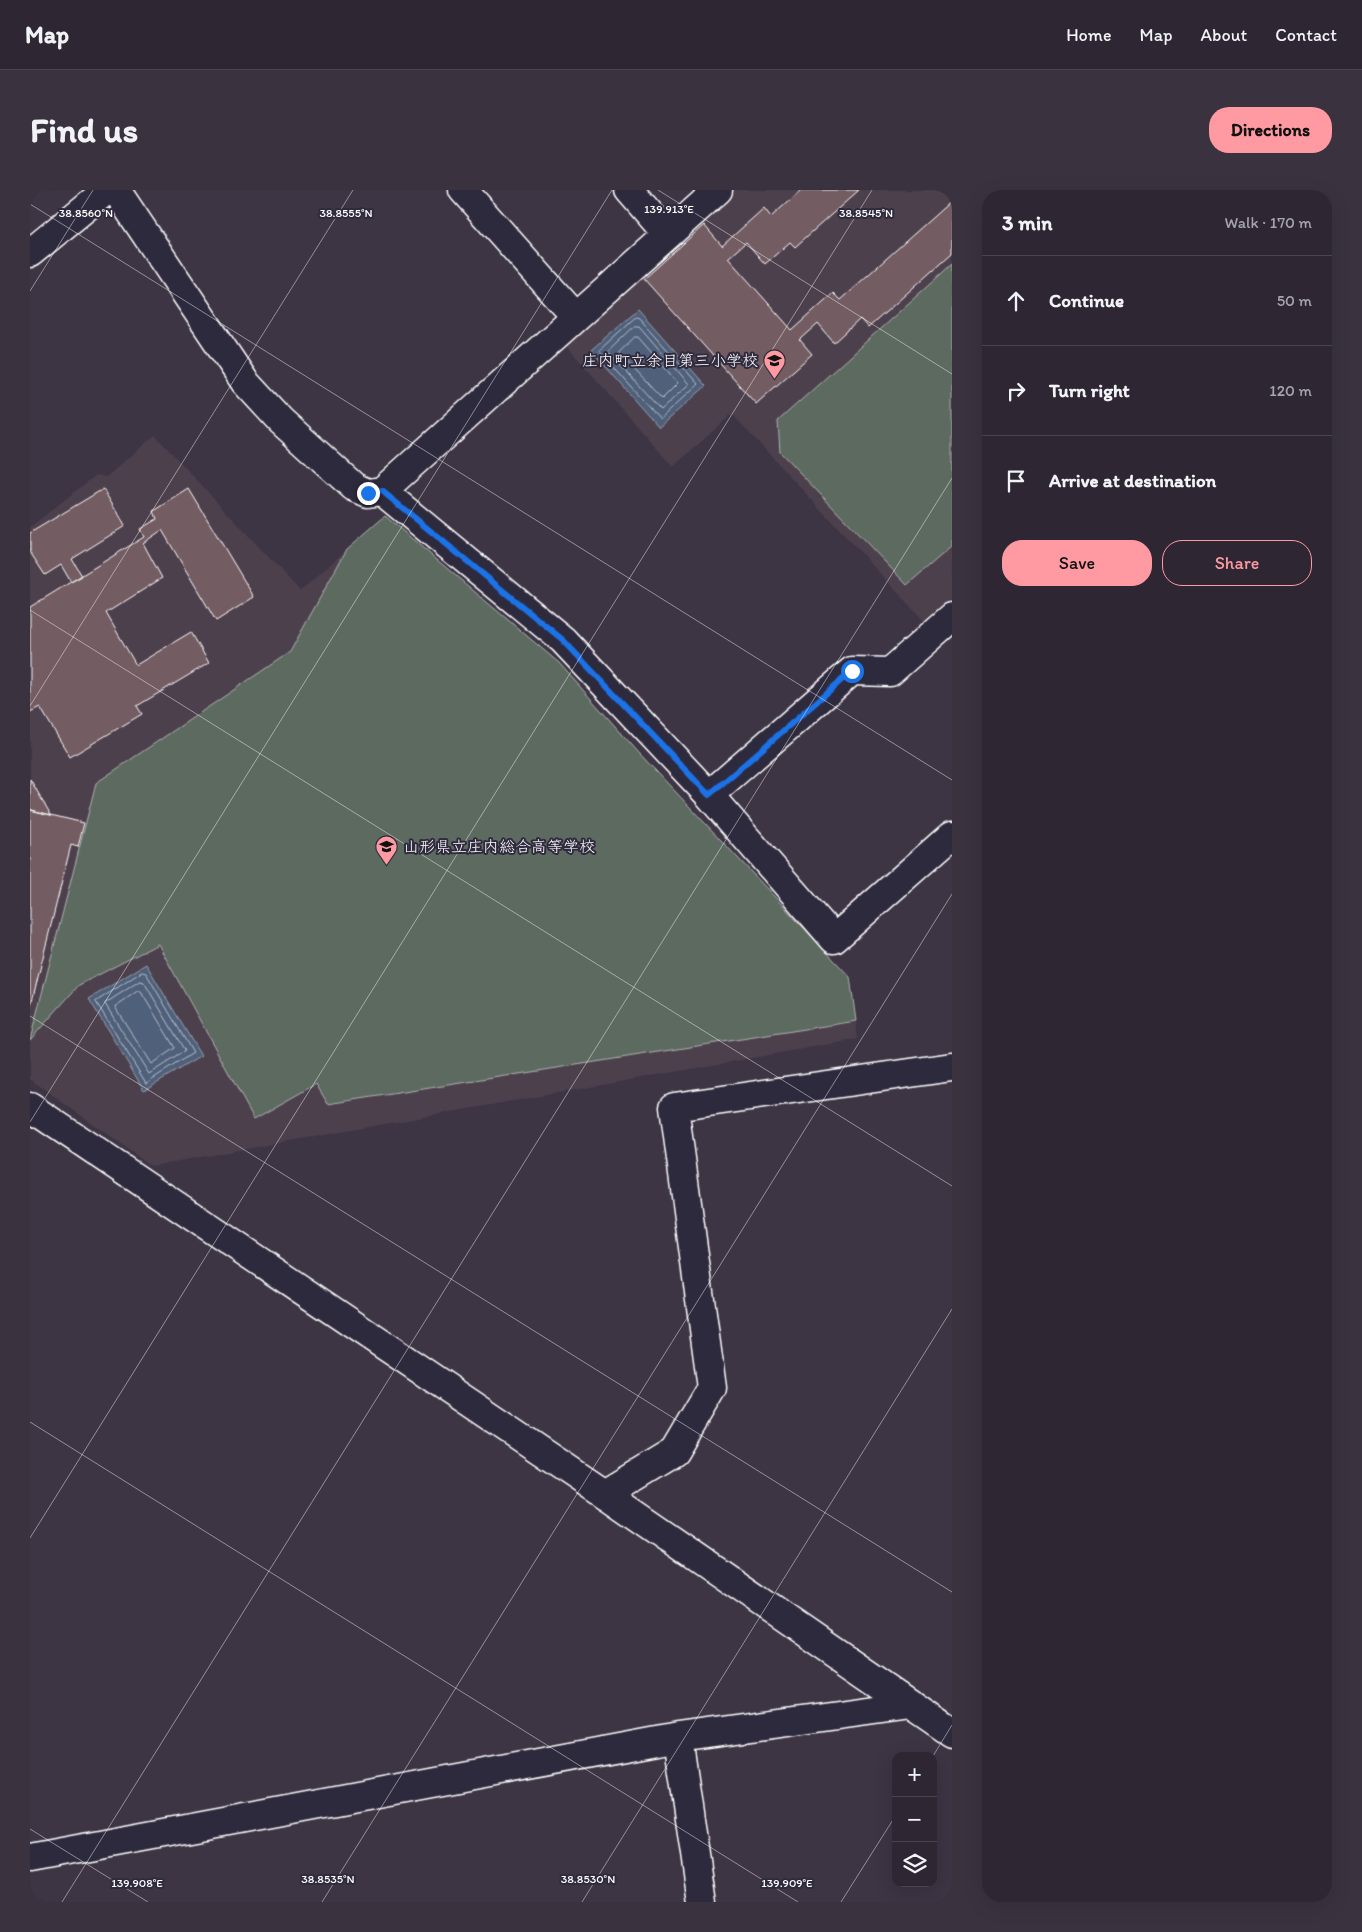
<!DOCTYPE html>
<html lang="en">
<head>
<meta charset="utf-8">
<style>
  :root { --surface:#2e2733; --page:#3a333f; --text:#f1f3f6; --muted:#a7a5ac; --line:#49444e; --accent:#ff9aa2 }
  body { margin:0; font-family:Itim,"Klee One",sans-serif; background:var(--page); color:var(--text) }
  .controls { position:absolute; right:15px; bottom:15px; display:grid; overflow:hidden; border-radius:10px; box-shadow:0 5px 20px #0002 }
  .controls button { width:45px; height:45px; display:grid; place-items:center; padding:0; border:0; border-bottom:1px solid var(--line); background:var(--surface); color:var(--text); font:25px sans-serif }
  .stop { position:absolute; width:15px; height:15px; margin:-11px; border:4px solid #1a73e8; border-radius:50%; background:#fff }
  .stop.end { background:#1a73e8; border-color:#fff; box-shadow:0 1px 5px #0008 }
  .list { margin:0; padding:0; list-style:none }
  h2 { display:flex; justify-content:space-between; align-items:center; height:65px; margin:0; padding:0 20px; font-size:21px }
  h2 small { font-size:16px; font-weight:400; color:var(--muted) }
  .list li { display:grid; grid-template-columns:32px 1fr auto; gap:15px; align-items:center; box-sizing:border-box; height:90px; padding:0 20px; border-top:1px solid var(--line) }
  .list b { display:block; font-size:19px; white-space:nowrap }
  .list em { font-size:16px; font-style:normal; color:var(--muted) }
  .actions { display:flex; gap:10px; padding:15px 20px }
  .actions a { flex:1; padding:11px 0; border:1px solid var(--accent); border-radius:20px; text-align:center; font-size:18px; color:var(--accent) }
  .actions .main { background:var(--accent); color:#111 }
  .icon { flex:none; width:28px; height:28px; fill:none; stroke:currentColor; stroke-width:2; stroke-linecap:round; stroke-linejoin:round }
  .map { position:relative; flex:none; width:922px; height:1712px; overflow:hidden; border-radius:20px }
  header { display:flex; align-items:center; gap:30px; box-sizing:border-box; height:70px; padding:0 25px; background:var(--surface); border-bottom:1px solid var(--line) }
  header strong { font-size:24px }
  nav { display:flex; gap:28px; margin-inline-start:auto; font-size:18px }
  .intro { display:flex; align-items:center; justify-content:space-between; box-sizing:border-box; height:120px; padding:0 30px }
  h1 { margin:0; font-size:35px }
  .button { padding:12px 22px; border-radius:20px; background:var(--accent); color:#111; font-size:18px; font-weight:700 }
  main { display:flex; gap:30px; padding:0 30px }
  aside { flex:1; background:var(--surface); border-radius:20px; box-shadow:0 5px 20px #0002 }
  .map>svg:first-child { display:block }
  .built { fill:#4d404d }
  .green { fill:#5c6a61; stroke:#aeb4b0 }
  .water { fill:#4f607a; stroke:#95a0af }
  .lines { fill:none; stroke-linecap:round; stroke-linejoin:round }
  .shore { stroke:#b9bfca; stroke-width:1 }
  .building { fill:#735c62; stroke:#fff }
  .street-casing { stroke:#fff; stroke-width:31 }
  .secondary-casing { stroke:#fff; stroke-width:31 }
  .street { stroke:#2f2a3d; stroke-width:28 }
  .secondary { stroke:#2f2a3d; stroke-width:28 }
  .route { stroke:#1a73e8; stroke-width:6 }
  .ticks { fill:none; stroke:#fff; stroke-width:1; stroke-opacity:0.45 }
  .labels { text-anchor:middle; stroke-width:4; stroke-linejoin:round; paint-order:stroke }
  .poi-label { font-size:16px; fill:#fff; stroke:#2f2a3d; text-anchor:end }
  .ticks-label { font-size:12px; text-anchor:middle; fill:#fff; stroke:#2f2a3d; stroke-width:4; stroke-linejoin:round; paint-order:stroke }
</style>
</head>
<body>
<header>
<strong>Map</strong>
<nav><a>Home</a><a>Map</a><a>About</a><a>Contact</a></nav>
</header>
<div class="intro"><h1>Find us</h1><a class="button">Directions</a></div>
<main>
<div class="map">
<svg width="922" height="1712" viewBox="0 0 922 1712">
  <rect width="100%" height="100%" fill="#3d3444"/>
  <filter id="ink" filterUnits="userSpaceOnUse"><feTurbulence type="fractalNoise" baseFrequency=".02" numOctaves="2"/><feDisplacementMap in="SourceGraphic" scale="10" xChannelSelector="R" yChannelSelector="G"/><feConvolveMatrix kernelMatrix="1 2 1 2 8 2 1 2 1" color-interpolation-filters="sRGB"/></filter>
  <g filter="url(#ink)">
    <path class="built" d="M705 0H922V408L895 432 702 224 643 277 535 154Z
      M125 245 270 401 355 326 529 473 609 563 820 787 828 849 121 976 0 889V337L66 285 76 287Z"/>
    <path class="green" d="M922 74V356L877 395 750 262 748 231Z
      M355 326 529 473 609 563 820 787 826 831 298 914 286 894 224 929 128 754 49 795 0 850 66 593 260 462 317 359Z"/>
    <path class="water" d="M608 119 676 196 629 237 561 160Z
      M116 774 171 866 114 900 59 809Z"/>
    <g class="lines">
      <path class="shore" d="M606 127 609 128 668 194 630 229 569 161Z
        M605 136H609L659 194 631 220 578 162Z
        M605 147H608L648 193 632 209 589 163Z
        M112 782 116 783 163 863 116 893 66 812Z
        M110 791 114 792 155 861 119 884 75 814Z
        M108 801 111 802 145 858 121 874 85 817Z"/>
    </g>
    <path class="building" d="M771 0H829L765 57 760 52 735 74 716 52 698 68 762 140 803 103 810 110 922 10V63L838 138 830 129 804 153 788 134 770 150 782 164 726 214 614 89 674 35 692 56 734 18 741 27Z
      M73 299 95 336 42 369 52 386 41 392 31 375 15 385 0 362V343Z
      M159 299 224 407 186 431 132 340 113 353 132 388 76 423 106 475 161 442 179 473 107 516 112 524 40 567 10 517 0 522V417L114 347 110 339 127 329 124 321Z
      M0 589 21 625 2 620 0 618Z
      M0 620 54 633 48 657 41 655 0 819Z"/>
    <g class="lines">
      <defs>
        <path id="street" d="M86 0 215 192 251 231 324 297 338 303 352 301 688 0
          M433 0 546 127
          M599 0 638 45
          M0 63 77 0
          M352 301 533 450 679 605 804 749 922 645
          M679 605 822 481 860 482 922 427
          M575 1304 644 1262 682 1198 644 917 922 877
          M648 1547 672 1712
          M0 1668 648 1547 881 1515"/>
        <path id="secondary" d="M0 917 575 1304 922 1543"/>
      </defs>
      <use href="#street" class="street-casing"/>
      <use href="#secondary" class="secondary-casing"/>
      <use href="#street" class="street"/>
      <use href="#secondary" class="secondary"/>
    </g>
  </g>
  <g class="lines" filter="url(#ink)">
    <path class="route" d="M338 303 352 301 533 450 679 605 822 481"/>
  </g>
  <path class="ticks" d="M628 0 922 184M0 14 922 590M0 101 63 0M0 420 922 996M0 516 323 0M0 826 922 1402M0 932 582 0M0 1232 768 1712M0 1348 842 0M903 1566 922 1535M0 1639 118 1712M32 1712 922 288M292 1712 922 704M552 1712 922 1119M811 1712 866 1625"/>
  <defs>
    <symbol id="school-pin" viewBox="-11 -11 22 30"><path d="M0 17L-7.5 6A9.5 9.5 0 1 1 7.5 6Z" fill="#ff9aa2" stroke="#2f2a3d"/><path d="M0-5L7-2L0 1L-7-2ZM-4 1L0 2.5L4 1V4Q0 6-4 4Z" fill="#111"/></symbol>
  </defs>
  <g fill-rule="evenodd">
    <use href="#school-pin" x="732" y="158" width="25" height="34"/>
    <use href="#school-pin" x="344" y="644" width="25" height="34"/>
  </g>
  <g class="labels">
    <g class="poi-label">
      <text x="728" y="176">庄内町立余目第三小学校</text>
      <text x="373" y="662" text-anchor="start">山形県立庄内総合高等学校</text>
    </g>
  </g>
  <g class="ticks-label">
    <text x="639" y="23">139.913°E</text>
    <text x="56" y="27">38.8560°N</text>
    <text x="316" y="27">38.8555°N</text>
    <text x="836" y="27">38.8545°N</text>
    <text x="298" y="1693">38.8535°N</text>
    <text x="558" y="1693">38.8530°N</text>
    <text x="107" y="1697">139.908°E</text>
    <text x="757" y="1697">139.909°E</text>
  </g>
</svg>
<div class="controls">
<button>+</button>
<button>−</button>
<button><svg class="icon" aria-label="layers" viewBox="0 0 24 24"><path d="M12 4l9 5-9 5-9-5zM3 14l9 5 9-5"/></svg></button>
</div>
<div class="stop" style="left:822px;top:481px"></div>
<div class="stop end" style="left:338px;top:303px"></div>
</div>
<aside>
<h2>3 min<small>Walk · 170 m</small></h2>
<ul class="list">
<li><svg class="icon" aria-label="ahead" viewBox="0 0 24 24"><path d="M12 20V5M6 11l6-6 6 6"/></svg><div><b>Continue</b></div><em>50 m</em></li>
<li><svg class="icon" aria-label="right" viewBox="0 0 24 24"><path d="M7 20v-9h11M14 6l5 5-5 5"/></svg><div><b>Turn right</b></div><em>120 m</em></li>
<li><svg class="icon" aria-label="arrive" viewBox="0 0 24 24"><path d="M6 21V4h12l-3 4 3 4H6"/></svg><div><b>Arrive at destination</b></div></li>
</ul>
<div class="actions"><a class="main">Save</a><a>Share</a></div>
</aside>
</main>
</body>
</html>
